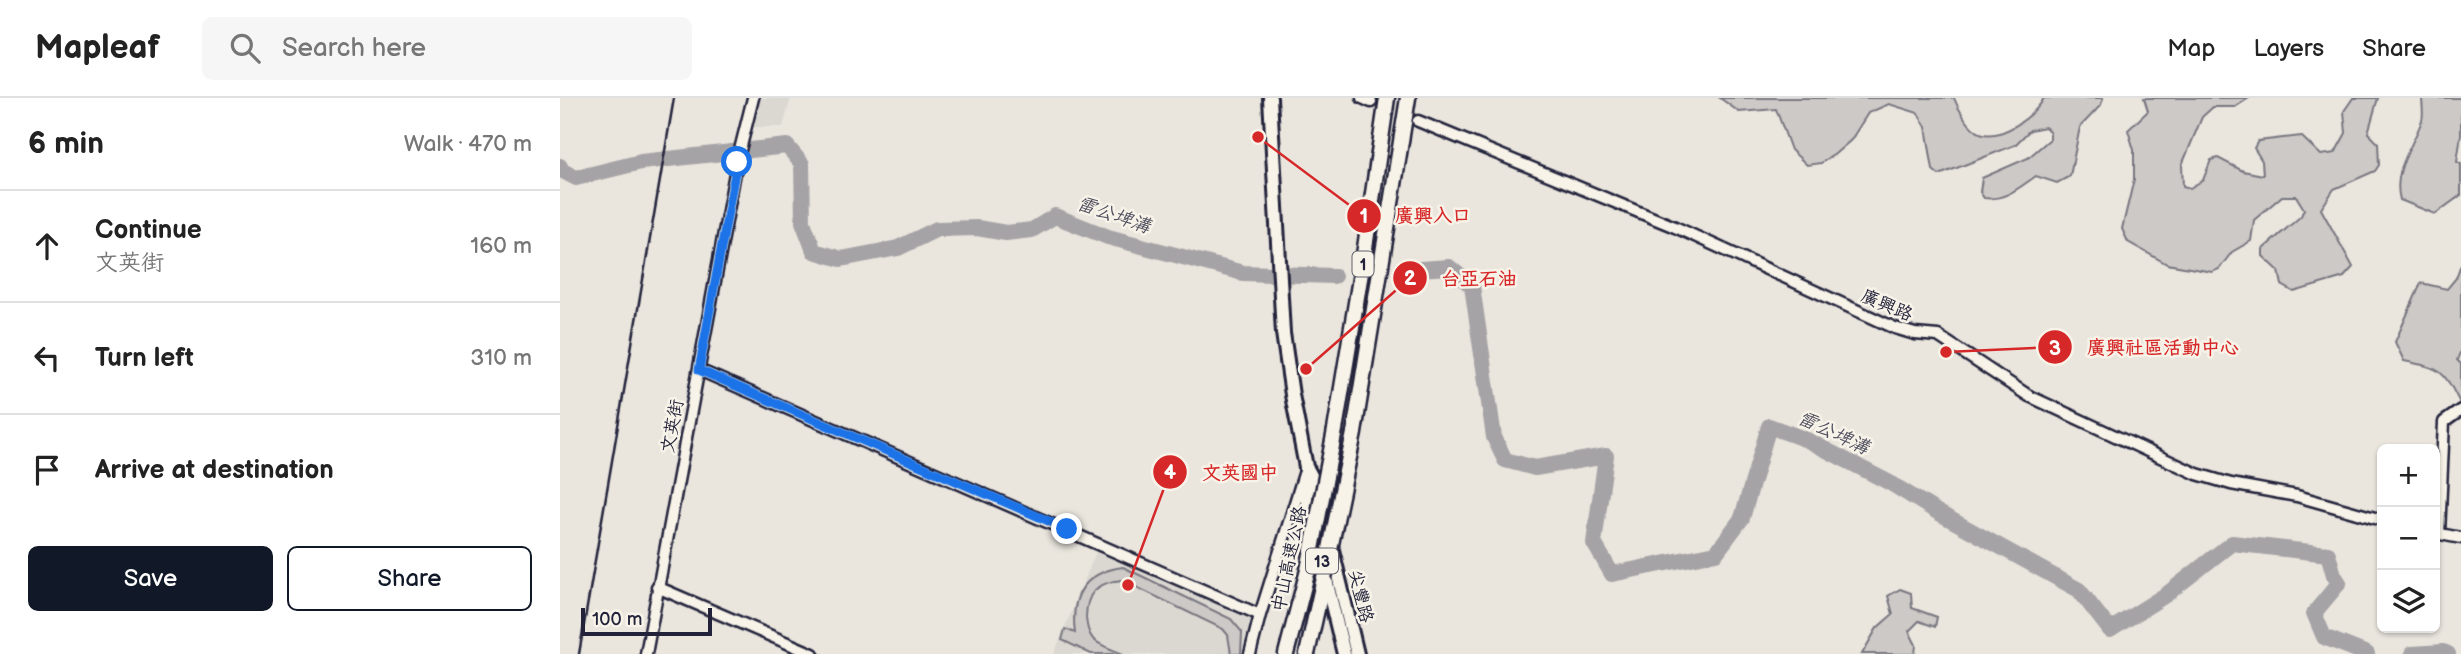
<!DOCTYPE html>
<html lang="en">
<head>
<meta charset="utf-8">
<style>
  :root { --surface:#fff; --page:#f6f6f6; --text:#222; --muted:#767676; --line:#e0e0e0; --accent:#111827 }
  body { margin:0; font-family:"Balsamiq Sans","LXGW WenKai TC",sans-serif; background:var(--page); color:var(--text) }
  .controls { position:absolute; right:21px; bottom:21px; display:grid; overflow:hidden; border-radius:10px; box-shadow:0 2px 5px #0004 }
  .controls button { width:63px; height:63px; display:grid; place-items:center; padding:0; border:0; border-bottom:2px solid var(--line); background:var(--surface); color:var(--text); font:35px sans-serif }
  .scale { position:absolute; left:21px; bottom:18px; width:131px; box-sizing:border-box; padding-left:7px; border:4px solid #22223b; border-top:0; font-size:19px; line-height:24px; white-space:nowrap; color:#22223b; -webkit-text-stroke:5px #f7f3e8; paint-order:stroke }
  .stop { position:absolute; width:21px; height:21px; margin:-16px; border:5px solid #1a73e8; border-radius:50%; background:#fff }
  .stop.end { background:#1a73e8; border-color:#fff; box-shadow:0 2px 7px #0008 }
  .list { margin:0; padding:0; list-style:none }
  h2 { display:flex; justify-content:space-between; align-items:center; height:91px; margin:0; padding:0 28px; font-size:30px }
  h2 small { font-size:23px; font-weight:400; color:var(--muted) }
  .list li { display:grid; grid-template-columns:46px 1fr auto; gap:21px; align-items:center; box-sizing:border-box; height:112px; padding:0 28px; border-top:2px solid var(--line) }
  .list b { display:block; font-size:26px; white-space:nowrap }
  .list p { margin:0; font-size:23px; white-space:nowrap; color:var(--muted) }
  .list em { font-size:23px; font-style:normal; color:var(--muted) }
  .actions { display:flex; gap:14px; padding:21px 28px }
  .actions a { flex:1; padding:16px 0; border:2px solid var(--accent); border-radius:10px; text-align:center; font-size:24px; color:var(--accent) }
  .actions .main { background:var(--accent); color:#fff }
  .icon { flex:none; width:38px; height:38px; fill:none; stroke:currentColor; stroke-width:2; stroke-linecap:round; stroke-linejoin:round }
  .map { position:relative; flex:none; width:1901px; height:556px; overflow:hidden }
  header { display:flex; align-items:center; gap:42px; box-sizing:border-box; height:98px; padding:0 35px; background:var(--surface); border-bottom:2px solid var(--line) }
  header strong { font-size:33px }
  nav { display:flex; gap:38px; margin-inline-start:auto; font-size:24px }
  .search { width:490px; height:63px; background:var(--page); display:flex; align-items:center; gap:18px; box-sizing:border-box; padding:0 24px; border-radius:10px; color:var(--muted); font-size:26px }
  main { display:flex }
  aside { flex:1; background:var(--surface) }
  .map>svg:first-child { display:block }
  .built { fill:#dbd8d2 }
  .green { fill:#cdc9c6; stroke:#787680; stroke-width:2 }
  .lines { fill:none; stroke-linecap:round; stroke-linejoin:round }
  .river { stroke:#a6a3a6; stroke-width:16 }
  .minor-tunnel { stroke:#c2bfbd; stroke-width:10; stroke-dasharray:10 5; stroke-linecap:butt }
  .minor-casing { stroke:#22223b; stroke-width:15 }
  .major-casing { stroke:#22223b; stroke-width:18 }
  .highway-casing { stroke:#22223b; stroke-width:19 }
  .minor { stroke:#f7f3e8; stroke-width:10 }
  .major { stroke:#f7f3e8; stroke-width:12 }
  .highway { stroke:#f7f3e8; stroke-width:14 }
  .rail { stroke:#22223b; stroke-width:2.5 }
  .highway-bridge-casing { stroke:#22223b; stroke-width:19; stroke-linecap:butt }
  .highway-bridge { stroke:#f7f3e8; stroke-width:14 }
  .route { stroke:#1a73e8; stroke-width:9 }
  .labels { text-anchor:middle; stroke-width:5; stroke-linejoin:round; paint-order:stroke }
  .shield { fill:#f7f3e8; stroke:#62616f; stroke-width:2 }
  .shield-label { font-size:16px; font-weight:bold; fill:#22223b }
  .street-label { font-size:18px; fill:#22223b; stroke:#f7f3e8 }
  .water-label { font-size:19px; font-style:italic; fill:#504f60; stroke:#f7f3e8 }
  .leader { fill:none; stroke:#d62828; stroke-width:2.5 }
  .callout-dot { fill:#d62828; stroke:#f7f3e8; stroke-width:2.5 }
  .mark-label { font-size:21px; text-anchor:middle; font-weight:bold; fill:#fff }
  .callout-label { font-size:19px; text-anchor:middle; font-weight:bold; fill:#d62828; stroke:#f7f3e8; stroke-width:5; stroke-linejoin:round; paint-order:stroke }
</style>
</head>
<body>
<header>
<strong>Mapleaf</strong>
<div class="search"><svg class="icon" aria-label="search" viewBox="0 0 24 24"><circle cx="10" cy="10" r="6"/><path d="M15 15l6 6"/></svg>Search here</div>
<nav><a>Map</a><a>Layers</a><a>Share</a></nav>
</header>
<main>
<aside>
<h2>6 min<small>Walk · 470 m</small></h2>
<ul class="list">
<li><svg class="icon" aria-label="ahead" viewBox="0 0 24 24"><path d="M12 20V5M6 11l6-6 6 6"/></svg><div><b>Continue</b><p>文英街</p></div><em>160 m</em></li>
<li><svg class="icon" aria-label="left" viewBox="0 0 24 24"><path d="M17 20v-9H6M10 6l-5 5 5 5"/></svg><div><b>Turn left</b></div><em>310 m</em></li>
<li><svg class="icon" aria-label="arrive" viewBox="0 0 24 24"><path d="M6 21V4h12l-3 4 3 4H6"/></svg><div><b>Arrive at destination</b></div></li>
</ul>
<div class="actions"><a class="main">Save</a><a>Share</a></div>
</aside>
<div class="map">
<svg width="1901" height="556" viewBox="0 0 1901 556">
  <rect width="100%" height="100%" fill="#eae6de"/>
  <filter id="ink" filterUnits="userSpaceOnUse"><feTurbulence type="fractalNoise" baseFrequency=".0143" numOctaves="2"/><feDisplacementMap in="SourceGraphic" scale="14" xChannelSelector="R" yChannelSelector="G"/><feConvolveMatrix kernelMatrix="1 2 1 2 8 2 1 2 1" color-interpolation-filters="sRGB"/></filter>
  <g filter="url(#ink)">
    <path class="built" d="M200 0H231L223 29H191Z
      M536 454 693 520 684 556H494Z"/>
    <path class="green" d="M1160 0H1394C1398 11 1409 30 1420 35 1442 43 1475 17 1484 0H1543L1541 7 1520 29 1510 78 1497 85 1476 78C1460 89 1445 103 1424 100L1420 94 1422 80 1468 60 1490 41V34L1485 29 1470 32 1455 47 1379 77 1373 72 1366 29 1358 15 1329 6 1308 15 1291 42 1275 56 1261 65 1247 67 1231 52 1216 11 1179 14Z
      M1584 0H1689L1675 9H1653L1642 19 1622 67 1623 88 1630 90 1643 82 1651 62 1658 60 1683 73 1703 77 1702 63 1694 50 1698 43 1741 38 1761 57 1775 55 1786 35 1784 13 1793 0H1818L1808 35 1818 45 1819 67 1815 73 1774 91 1761 111 1793 169 1784 179 1734 194 1722 187 1719 173 1703 158V151L1741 118 1744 111 1736 98H1722L1694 122 1691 143 1672 154 1659 171 1652 174 1607 166 1568 144 1562 131 1574 81V52L1568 32 1588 13Z
      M1862 0H1901V37L1897 64 1901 66V97L1875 116 1840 102C1832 72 1853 49 1862 22 1864 16 1862 7 1862 0Z
      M1901 166V252L1897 262 1901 266V307C1883 272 1884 271 1844 263L1835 244 1861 185 1887 191 1896 180Z
      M563 469 671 521 682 534 681 556H671L668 537 663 531 562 482C537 484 526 495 526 520 527 528 528 535 533 541 540 548 554 552 563 556H531L502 542 505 531 515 535C510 497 525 474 563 469Z
      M1340 491 1351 495 1352 510 1377 519 1375 529 1359 523 1349 533 1356 547 1355 556H1302L1317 530 1333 516 1328 498Z"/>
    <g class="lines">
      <path class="river" d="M0 68 1 72 16 80 81 64 227 48 242 66 243 124 254 153 281 161 338 150 377 131 417 130 446 135 472 132 495 118 548 139 683 175 774 178
        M860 171 889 169 912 188 934 339 945 362 975 370 1046 358 1034 445 1052 476 1156 455 1182 420 1209 328 1247 342 1332 386 1379 415 1519 492 1550 532 1607 496 1672 445 1768 456 1774 477 1779 485 1754 515 1764 539 1807 556
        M1852 556 1883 554 1888 556"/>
      <path class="minor-tunnel" d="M811 4 858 23"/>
      <defs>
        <path id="minor" d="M802 0 811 4
          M858 23 1115 129 1335 230 1355 236 1378 238 1469 298 1637 376 1671 386 1737 398 1822 422
          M139 272 700 517
          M1875 435 1901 440
          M1879 436 1884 324 1901 312
          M97 489 253 556
          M86 556 177 64 193 0
          M690 556 700 517 744 376"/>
        <path id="major" d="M710 0 723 235 732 297 746 369V399L784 556
          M748 372 757 389 797 556"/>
        <path id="highway" d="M775 332 805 150 827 0
          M794 335 848 0
          M726 556 748 472
          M747 556 764 480"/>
      </defs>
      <use href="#minor" class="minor-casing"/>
      <use href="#major" class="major-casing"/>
      <use href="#highway" class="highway-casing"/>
      <use href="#minor" class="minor"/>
      <use href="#major" class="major"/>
      <use href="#highway" class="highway"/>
      <path class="rail" d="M19 556 114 0"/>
      <defs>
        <path id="highway-bridge" d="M748 472 775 332
          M764 480 794 335"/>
      </defs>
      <use href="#highway-bridge" class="highway-bridge-casing"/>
      <use href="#highway-bridge" class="highway-bridge"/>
    </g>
  </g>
  <g class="lines" filter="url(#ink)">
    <path class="route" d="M177 64 139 272 507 431"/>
  </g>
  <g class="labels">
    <g class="shield">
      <rect x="792.5" y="153.5" width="21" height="25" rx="5"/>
      <rect x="746" y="450.5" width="32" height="25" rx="5"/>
    </g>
    <g class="shield-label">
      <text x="803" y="172">1</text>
      <text x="762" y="469">13</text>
    </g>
    <g class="street-label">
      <text transform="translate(1327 207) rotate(23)" y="6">廣興路</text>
      <text transform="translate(112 328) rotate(-79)" y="6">文英街</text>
      <text transform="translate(729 461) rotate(-78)" y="6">中山高速公路</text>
      <text transform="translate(801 498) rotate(76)" y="6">尖豐路</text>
    </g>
    <g class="water-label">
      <text transform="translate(554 116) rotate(19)" y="7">雷公埤溝</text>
      <text transform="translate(1274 334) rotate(25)" y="7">雷公埤溝</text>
    </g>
  </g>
  <path class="leader" d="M698 39L804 118M746 271L850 180M1386 254L1495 249M568 487L610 374"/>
  <g class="callout-dot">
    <circle cx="698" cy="39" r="7"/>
    <circle cx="746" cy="271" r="7"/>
    <circle cx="1386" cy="254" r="7"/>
    <circle cx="568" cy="487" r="7"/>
    <circle cx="804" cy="118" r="18"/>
    <circle cx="850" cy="180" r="18"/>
    <circle cx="1495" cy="249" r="18"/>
    <circle cx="610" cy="374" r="18"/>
  </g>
  <g class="mark-label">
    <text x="804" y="125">1</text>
    <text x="850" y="187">2</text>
    <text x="1495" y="257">3</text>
    <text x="610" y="381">4</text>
  </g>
  <g class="callout-label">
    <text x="873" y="124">廣興入口</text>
    <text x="919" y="187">台亞石油</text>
    <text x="1603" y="256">廣興社區活動中心</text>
    <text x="680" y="381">文英國中</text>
  </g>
</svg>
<div class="controls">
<button>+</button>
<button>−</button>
<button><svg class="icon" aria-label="layers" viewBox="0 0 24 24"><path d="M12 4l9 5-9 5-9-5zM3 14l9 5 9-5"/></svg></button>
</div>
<div class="scale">100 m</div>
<div class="stop" style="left:177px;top:64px"></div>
<div class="stop end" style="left:507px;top:431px"></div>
</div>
</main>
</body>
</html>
